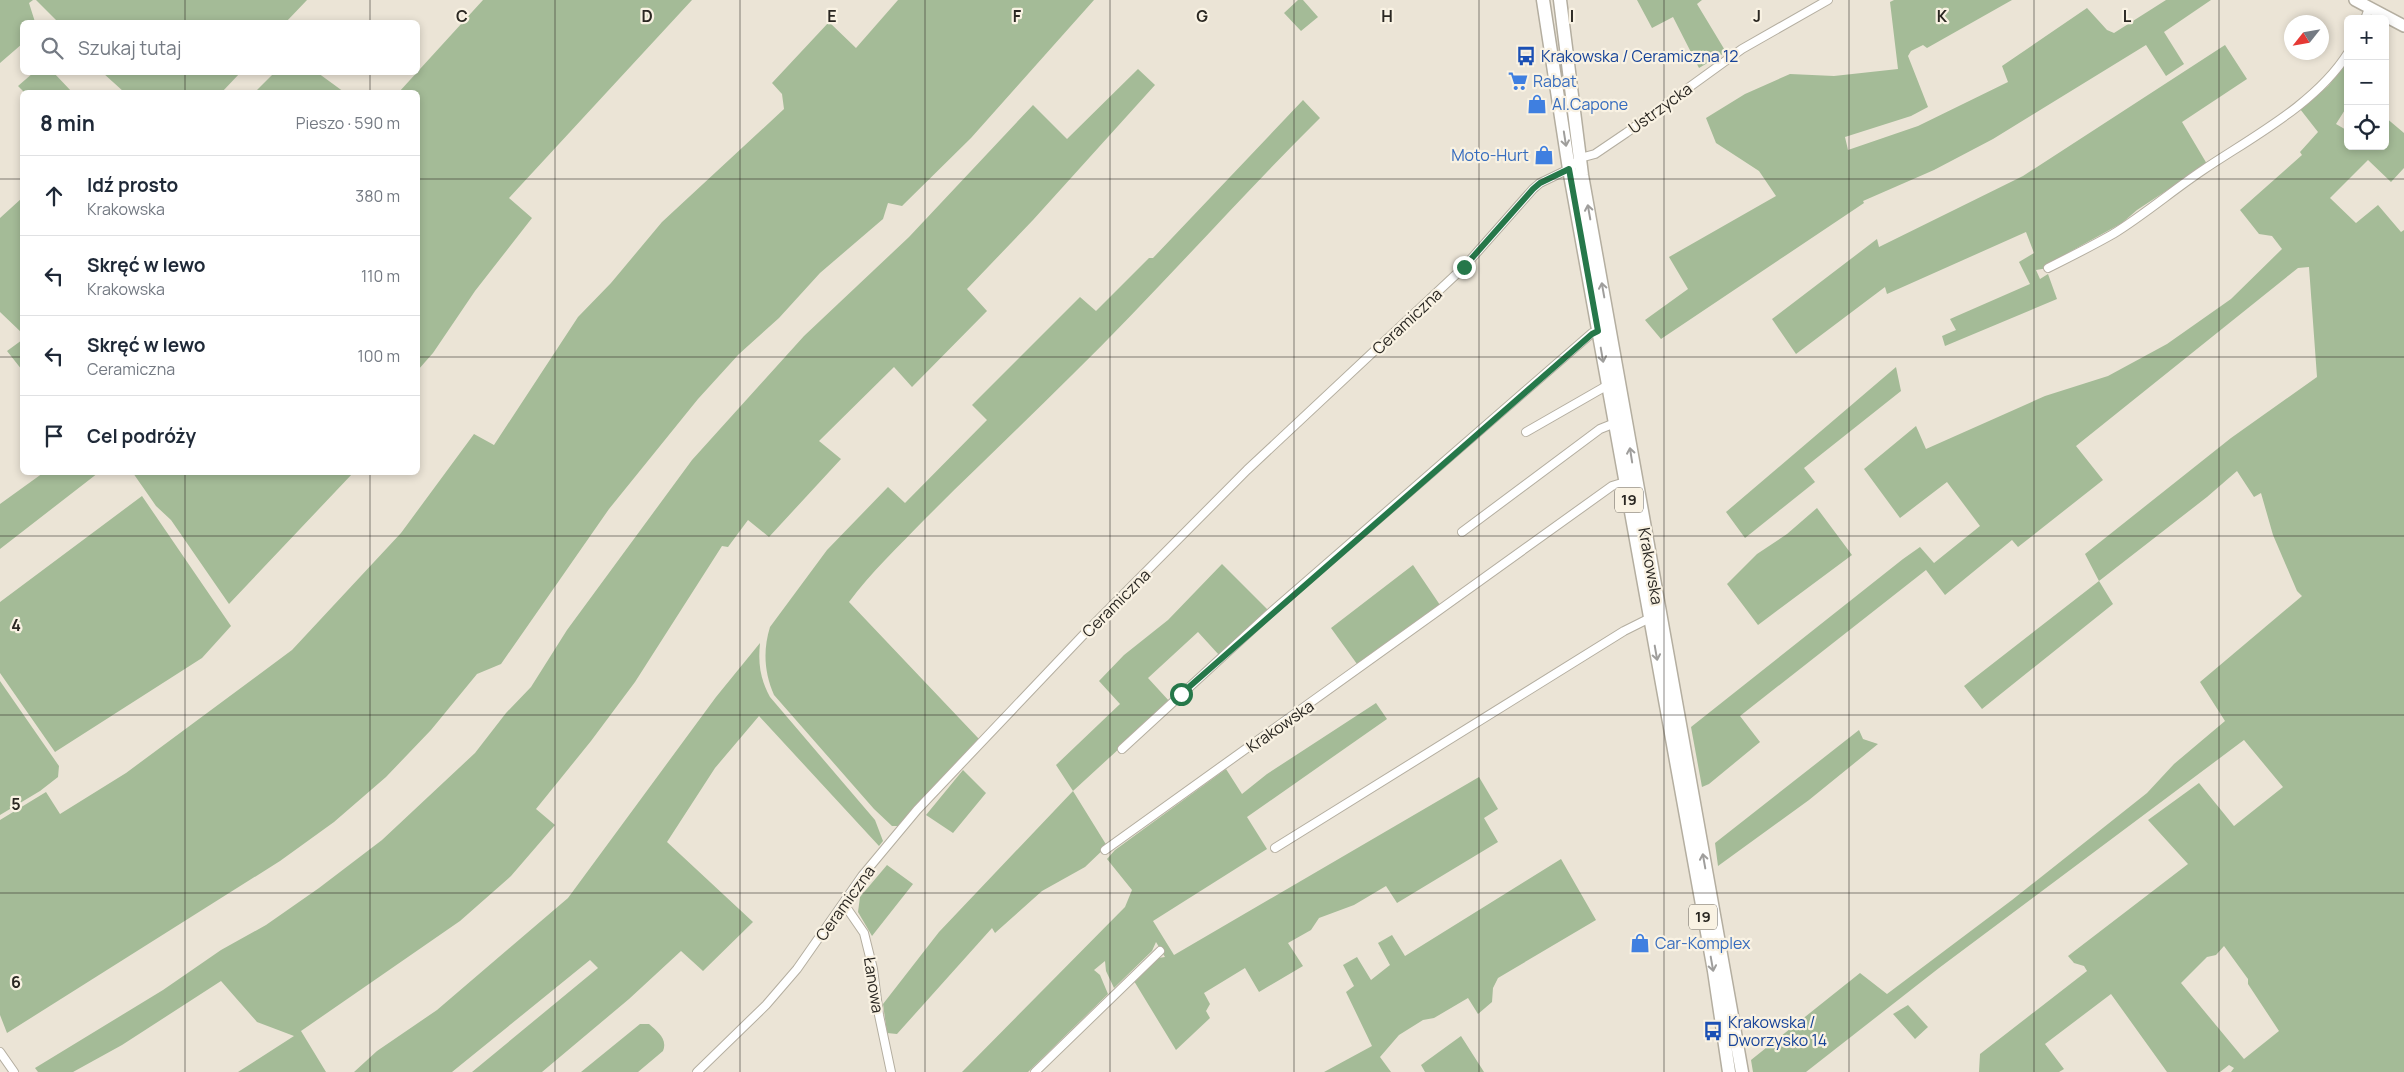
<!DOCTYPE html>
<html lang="pl">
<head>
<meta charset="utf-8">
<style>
  :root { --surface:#fff; --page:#f2f2f3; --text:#1f2937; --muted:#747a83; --line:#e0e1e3 }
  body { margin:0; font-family:Manrope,sans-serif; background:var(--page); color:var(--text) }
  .controls { position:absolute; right:15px; top:15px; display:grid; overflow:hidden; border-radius:8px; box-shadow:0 2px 8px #0003 }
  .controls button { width:45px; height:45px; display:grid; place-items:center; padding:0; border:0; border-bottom:1px solid var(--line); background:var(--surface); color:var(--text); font:25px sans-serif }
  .compass { position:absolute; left:2284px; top:15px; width:45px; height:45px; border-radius:50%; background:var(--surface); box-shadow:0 2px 8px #0003; rotate:239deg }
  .stop { position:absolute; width:15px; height:15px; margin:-11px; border:4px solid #26784a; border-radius:50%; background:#fff }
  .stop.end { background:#26784a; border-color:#fff; box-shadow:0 1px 5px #0008 }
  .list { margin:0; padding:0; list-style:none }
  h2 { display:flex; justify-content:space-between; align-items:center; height:65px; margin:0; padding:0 20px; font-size:21px }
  h2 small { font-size:16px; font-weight:400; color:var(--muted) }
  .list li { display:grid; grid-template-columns:32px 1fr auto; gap:15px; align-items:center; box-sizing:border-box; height:80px; padding:0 20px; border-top:1px solid var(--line) }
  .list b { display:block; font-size:19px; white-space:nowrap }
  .list p { margin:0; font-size:16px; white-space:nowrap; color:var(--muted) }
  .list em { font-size:16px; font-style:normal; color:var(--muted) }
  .icon { flex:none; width:28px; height:28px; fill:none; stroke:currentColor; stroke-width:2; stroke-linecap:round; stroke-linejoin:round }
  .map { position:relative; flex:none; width:2404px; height:1072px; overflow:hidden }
  .search { position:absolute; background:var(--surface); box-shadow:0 2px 8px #0003; left:20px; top:20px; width:400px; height:55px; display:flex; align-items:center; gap:12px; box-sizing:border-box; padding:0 18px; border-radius:8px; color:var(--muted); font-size:19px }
  .panel { position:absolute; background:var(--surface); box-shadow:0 2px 8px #0003; left:20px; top:90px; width:400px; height:385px; border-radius:8px }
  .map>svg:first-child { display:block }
  .green { fill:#a4bb97; fill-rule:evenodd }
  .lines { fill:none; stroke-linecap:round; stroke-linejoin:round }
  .street-casing { stroke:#b4aea0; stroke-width:10 }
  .secondary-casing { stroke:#b4aea0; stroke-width:14 }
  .primary-casing { stroke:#b4aea0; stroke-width:15 }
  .street { stroke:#fff; stroke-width:8 }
  .secondary { stroke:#fff; stroke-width:11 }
  .primary { stroke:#fff; stroke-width:12 }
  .oneway { stroke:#9f9e9c }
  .route { stroke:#26784a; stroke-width:6 }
  .grid { fill:none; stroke:#2a2722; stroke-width:1; stroke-opacity:0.55 }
  .labels { text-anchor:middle; stroke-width:4.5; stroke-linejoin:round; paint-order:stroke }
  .shield { fill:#f9f2e3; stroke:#68645c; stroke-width:1 }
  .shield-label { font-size:15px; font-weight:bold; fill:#2a2722 }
  .transit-label { font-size:16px; fill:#164399; stroke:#f9f2e3; text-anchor:start }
  .shop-label { font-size:16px; fill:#366cbe; stroke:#f9f2e3; text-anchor:start }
  .street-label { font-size:16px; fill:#2a2722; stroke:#f9f2e3 }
  .grid-label { font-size:16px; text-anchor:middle; font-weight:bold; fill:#2a2722; stroke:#f9f2e3; stroke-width:4.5; stroke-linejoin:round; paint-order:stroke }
</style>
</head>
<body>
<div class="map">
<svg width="2404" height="1072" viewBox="0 0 2404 1072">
  <rect width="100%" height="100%" fill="#ebe4d6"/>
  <path class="green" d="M0 0H33L29 3 35 22H22V44L0 63Z
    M36 0H307L286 22H58Z
    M483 0H692L509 198 532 218 475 291 433 353 418 370V92H399Z
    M898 0H1094L971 138 902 206 888 203 883 219 820 273 779 318 739 354 698 399 609 509 501 664 477 674 431 730 386 777 334 822 280 861 7 1033 0 1015V820L46 792 60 814 126 773 292 650 401 533 474 434 494 445 578 317 611 283 662 222 784 109 782 94 772 83 829 22 856 48Z
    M1298 0H1303L1318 17 1301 31 1284 13Z
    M1637 0H1702L1697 4 1726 52 1699 68 1673 17 1652 28Z
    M1894 0H2012L1927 48 1923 45 1911 51 1908 56 1928 107 1911 116 1845 137 1848 150 1918 126 2008 82 2002 66 2087 8 2107 30 2114 33 2166 0H2211L2164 32 2184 64 2166 76 2146 45 1993 139 1934 170 1863 201 1864 203 1661 339 1645 320 1688 289 1669 257 1776 196 1759 171 1716 143 1706 118 1745 94 1790 74 1834 76 1898 69 1890 2Z
    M2225 45 2247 79 2182 122 2207 164 2137 210 2122 223 2046 265 2048 268 2036 270 2040 279 2048 274 2057 299 1945 346 1942 336 1956 330 1950 319 2030 284 2019 262 2034 253 2026 232 1887 294 1885 287 1796 354 1772 319 1877 239 1879 247 2023 176Z
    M2348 62V105L2336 124 2348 131V146H2385V117L2404 133V168L2391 182 2368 160 2330 198 2356 223 2378 205 2401 232 2404 230V1072H2231L2234 1068 2229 1065 2220 1072H2167L2111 994 2045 1044 2064 1069 2059 1072H1979L1980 1054 2087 971 2084 966 2074 963 2068 956 2188 864 2148 820 2199 783 2234 826 2283 787 2244 740 1939 968 1806 1072H1753L1751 1060 1860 973 1887 994 2012 900 2147 793 2174 764 2225 721 2200 682 2302 596 2297 591 2273 535 2261 493 2254 497 2237 471 2207 497 2099 581 2113 604 1982 709 1964 686 2099 581 2085 554 2231 438 2317 377 2309 267 2298 268 2076 446 2103 480 2018 547 2012 540 1945 595 1926 570 1740 716 1760 742 1709 784 1702 787 1691 727 1903 559 1920 547 1934 563 1980 526 1947 482 1900 518 1864 469 1916 426 1926 449 2045 396 2108 376 2167 344 2231 299 2282 249 2272 236 2259 234 2240 210 2302 155 2300 152 2318 132 2300 109 2328 86ZM2224 946 2248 979V984L2279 1031 2244 1059 2181 983 2207 957 2216 955Z
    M1138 69 1155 85 1033 220 967 289 987 311 912 387 894 367 819 441 841 459 769 537 748 520 728 547 722 546 635 682 591 741 536 809 555 825 511 876 460 921 301 1031 326 1072H238L294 1036 257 1022 221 981 122 1045 73 1072H38L35 1068 163 990 221 950 266 925 319 888 382 840 475 753 506 713 531 687 567 630 692 460 804 336 909 237 1033 105 1067 139Z
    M275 72 318 73 344 92H255Z
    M33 73H54L72 92H24L18 86Z
    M103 73H240L222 92H124Z
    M1303 100 1320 118C1235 202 1157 292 1071 376 1023 424 973 471 925 519 899 546 871 572 849 602L979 739 898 826H892L874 809 774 695C764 672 763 650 770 627L827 550 888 487 905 503 987 420 972 405 1080 297 1096 311 1149 258H1153Z
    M22 198V333L0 312V218Z
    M22 340V370L7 351Z
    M1896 367 1901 391 1804 468 1815 482 1745 538 1726 512Z
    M43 473H98L0 549V504Z
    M133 473H353L229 604 171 520 156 506Z
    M142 496 231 626 202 658 55 752 0 673V602Z
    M1817 508 1852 555 1758 625 1727 584 1757 554 1787 534Z
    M1222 564 1269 611 1219 655 1198 632 1148 678 1170 702 1073 791 1107 846 1085 867 1042 891 995 933 992 928 897 1034 887 1033 883 1004 939 932 1073 791 1056 765 1120 704 1099 681 1124 655 1168 620Z
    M1413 565 1440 605 1357 664 1331 628Z
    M760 643C758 664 760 678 770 697L875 820 883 841 879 846 759 716 715 768 667 842 753 922 703 971 681 951 629 999 542 1072H472L598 968 590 960 452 1072H354L377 1051 437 1010 568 898 716 697Z
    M0 681 59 766 58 777 40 791 0 815Z
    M1376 703 1387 719 1247 817 1267 849 1153 921 1174 955 1479 777 1498 809 1484 818 1498 842 1397 903 1386 886 1354 905 1319 918 1311 930 1288 943 1303 966 1259 992 1245 968 1204 993 1210 1004 1206 1011 1210 1018 1176 1050 1134 981 1158 958 1165 957 1156 942 1152 951 1114 988 1106 971 1105 961 1094 970 1100 975 1108 994 1028 1072H962L1125 907 1132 890 1107 859 1115 850 1226 769 1242 794 1267 774Z
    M1859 730 1863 739 1878 744 1809 800 1718 866 1715 843Z
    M963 770 986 793 953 833 926 815Z
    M1561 859 1596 920 1498 978 1493 988 1492 1002 1478 1014 1468 998 1434 1018 1423 1020 1399 1035 1380 1057 1391 1072H1324L1372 1046 1346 992 1354 986 1343 965 1357 957 1371 980 1390 965 1378 943 1392 935 1405 956Z
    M887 865 913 884 872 936 858 912 860 897Z
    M1908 1005 1928 1027 1915 1039 1893 1014Z
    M640 1024H649C657 1031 668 1039 663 1051L638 1072H581Z
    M1461 1036 1484 1072H1425L1421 1065Z"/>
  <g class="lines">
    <defs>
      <path id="street" d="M2365 19 2369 8
        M2048 268C2070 257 2092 246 2113 234 2144 215 2173 190 2203 170 2252 137 2316 104 2348 53
        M1526 432 1608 385
        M1462 532 1600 429 1615 423
        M1122 749 1269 614 1592 333 1598 331
        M1275 848 1624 631 1650 618
        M1105 850 1612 486 1625 482
        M844 904 864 933 873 969 879 1015 891 1072
        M0 1052 14 1072
        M697 1072 766 1005 797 969 862 876 917 810 954 771 1088 630 1247 470 1464 267 1533 189 1540 183 1569 169 1580 158 1595 154 1626 133 1742 49 1828 0
        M1035 1072 1160 951"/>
      <path id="secondary" d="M2355 0 2404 26"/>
      <path id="primary" d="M1543 0 1569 169 1714 971 1729 1072
        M1560 0 1582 175 1742 1072"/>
    </defs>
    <use href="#street" class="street-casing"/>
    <use href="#secondary" class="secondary-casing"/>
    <use href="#primary" class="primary-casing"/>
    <use href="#street" class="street"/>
    <use href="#secondary" class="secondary"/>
    <use href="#primary" class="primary"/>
  </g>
  <defs><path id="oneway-shaft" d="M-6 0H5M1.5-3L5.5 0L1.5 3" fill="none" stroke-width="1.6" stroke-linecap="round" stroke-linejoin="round" transform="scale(1.25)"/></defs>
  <g class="oneway">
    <use href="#oneway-shaft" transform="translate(1565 139) rotate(81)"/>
    <use href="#oneway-shaft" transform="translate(1589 212) rotate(-100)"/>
    <use href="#oneway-shaft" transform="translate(1603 290) rotate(-100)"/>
    <use href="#oneway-shaft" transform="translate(1602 355) rotate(80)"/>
    <use href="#oneway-shaft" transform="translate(1631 455) rotate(-99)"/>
    <use href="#oneway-shaft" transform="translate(1656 653) rotate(80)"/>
    <use href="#oneway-shaft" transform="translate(1704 861) rotate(-100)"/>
    <use href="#oneway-shaft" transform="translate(1712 964) rotate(80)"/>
  </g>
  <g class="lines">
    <path class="route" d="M1181 694 1592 334 1598 331 1569 169 1540 183 1533 189 1464 267"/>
  </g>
  <path class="grid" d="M185 0V22M370 0V22M555 0V1072M740 0V1072M925 0V1072M1110 0V1072M1294 0V1072M1479 0V1072M1664 0V1072M1849 0V1072M2034 0V1072M2219 0V1072M185 72V92M370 72V92M0 179H22M418 179H2404M0 357H22M418 357H2404M185 472V1072M370 472V1072M0 536H2404M0 715H2404M0 893H2404"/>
  <defs>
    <symbol id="bus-bare" viewBox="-9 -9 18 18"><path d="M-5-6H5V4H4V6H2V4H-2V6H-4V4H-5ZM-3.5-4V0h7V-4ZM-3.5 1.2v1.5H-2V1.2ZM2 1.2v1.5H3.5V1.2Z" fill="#1a4fb4" stroke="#f9f2e3" stroke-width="2.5" paint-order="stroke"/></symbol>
    <symbol id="supermarket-bare" viewBox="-9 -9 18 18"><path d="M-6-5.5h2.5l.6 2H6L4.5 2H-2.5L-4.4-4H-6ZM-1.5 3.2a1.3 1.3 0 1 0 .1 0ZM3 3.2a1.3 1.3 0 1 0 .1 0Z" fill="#3f7fe0" stroke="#f9f2e3" stroke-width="2.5" paint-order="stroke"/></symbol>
    <symbol id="shop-bare" viewBox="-9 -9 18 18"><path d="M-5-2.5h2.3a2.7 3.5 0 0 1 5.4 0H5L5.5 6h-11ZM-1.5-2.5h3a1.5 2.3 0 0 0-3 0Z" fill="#3f7fe0" stroke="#f9f2e3" stroke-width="2.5" paint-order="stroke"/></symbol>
  </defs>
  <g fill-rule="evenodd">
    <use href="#bus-bare" x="1512" y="42" width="28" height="28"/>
    <use href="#supermarket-bare" x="1504" y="67" width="28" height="28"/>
    <use href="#shop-bare" x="1523" y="90" width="28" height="28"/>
    <use href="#shop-bare" x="1530" y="141" width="28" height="28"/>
    <use href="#shop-bare" x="1626" y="929" width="28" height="28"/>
    <use href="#bus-bare" x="1699" y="1017" width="28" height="28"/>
  </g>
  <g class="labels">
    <g class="shield">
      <rect x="1615" y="487.5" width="28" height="25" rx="4"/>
      <rect x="1689" y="904.5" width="28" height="25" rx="4"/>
    </g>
    <g class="shield-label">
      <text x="1629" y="505">19</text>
      <text x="1703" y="922">19</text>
    </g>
    <g class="transit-label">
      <text x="1541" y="62">Krakowska / Ceramiczna 12</text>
      <text x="1728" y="1028">Krakowska /<tspan x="1728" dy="18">Dworzysko 14</tspan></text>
    </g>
    <g class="shop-label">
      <text x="1533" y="87">Rabat</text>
      <text x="1552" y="110">Al.Capone</text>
      <text x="1529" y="161" text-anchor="end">Moto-Hurt</text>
      <text x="1655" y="949">Car-Komplex</text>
    </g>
    <g class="street-label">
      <text transform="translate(1660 108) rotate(-36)" y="6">Ustrzycka</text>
      <text transform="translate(1407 321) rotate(-43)" y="6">Ceramiczna</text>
      <text transform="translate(1651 566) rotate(80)" y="6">Krakowska</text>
      <text transform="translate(1116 603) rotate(-45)" y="6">Ceramiczna</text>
      <text transform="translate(1280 726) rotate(-35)" y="6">Krakowska</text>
      <text transform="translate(845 903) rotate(-54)" y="6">Ceramiczna</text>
      <text transform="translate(874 985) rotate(81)" y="6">Łanowa</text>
    </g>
  </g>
  <g class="grid-label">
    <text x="462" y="22">C</text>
    <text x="647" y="22">D</text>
    <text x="832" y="22">E</text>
    <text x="1017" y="22">F</text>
    <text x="1202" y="22">G</text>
    <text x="1387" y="22">H</text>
    <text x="1572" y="22">I</text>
    <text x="1757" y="22">J</text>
    <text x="1942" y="22">K</text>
    <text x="2127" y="22">L</text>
    <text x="16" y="631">4</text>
    <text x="16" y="810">5</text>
    <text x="16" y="988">6</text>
  </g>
</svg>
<div class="controls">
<button>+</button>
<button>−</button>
<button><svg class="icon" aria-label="locate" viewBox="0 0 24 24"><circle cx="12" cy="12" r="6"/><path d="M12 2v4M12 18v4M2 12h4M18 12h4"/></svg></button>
</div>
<svg class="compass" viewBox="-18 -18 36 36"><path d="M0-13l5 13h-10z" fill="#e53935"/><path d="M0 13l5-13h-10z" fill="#747a83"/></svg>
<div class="stop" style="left:1181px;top:694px"></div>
<div class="stop end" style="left:1464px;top:267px"></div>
<div class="search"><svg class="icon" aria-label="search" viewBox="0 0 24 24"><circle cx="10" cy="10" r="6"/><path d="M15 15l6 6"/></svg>Szukaj tutaj</div>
<section class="panel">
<h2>8 min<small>Pieszo · 590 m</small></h2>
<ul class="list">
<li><svg class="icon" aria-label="ahead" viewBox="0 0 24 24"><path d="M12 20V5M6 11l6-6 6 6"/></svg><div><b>Idź prosto</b><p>Krakowska</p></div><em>380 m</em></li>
<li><svg class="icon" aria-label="left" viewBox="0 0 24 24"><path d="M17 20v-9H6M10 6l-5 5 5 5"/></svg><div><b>Skręć w lewo</b><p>Krakowska</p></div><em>110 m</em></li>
<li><svg class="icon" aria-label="left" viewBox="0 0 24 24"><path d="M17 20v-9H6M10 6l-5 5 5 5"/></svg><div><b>Skręć w lewo</b><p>Ceramiczna</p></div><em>100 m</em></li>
<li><svg class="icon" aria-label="arrive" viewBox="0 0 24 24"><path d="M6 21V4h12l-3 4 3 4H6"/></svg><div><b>Cel podróży</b></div></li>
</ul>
</section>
</div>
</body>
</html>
